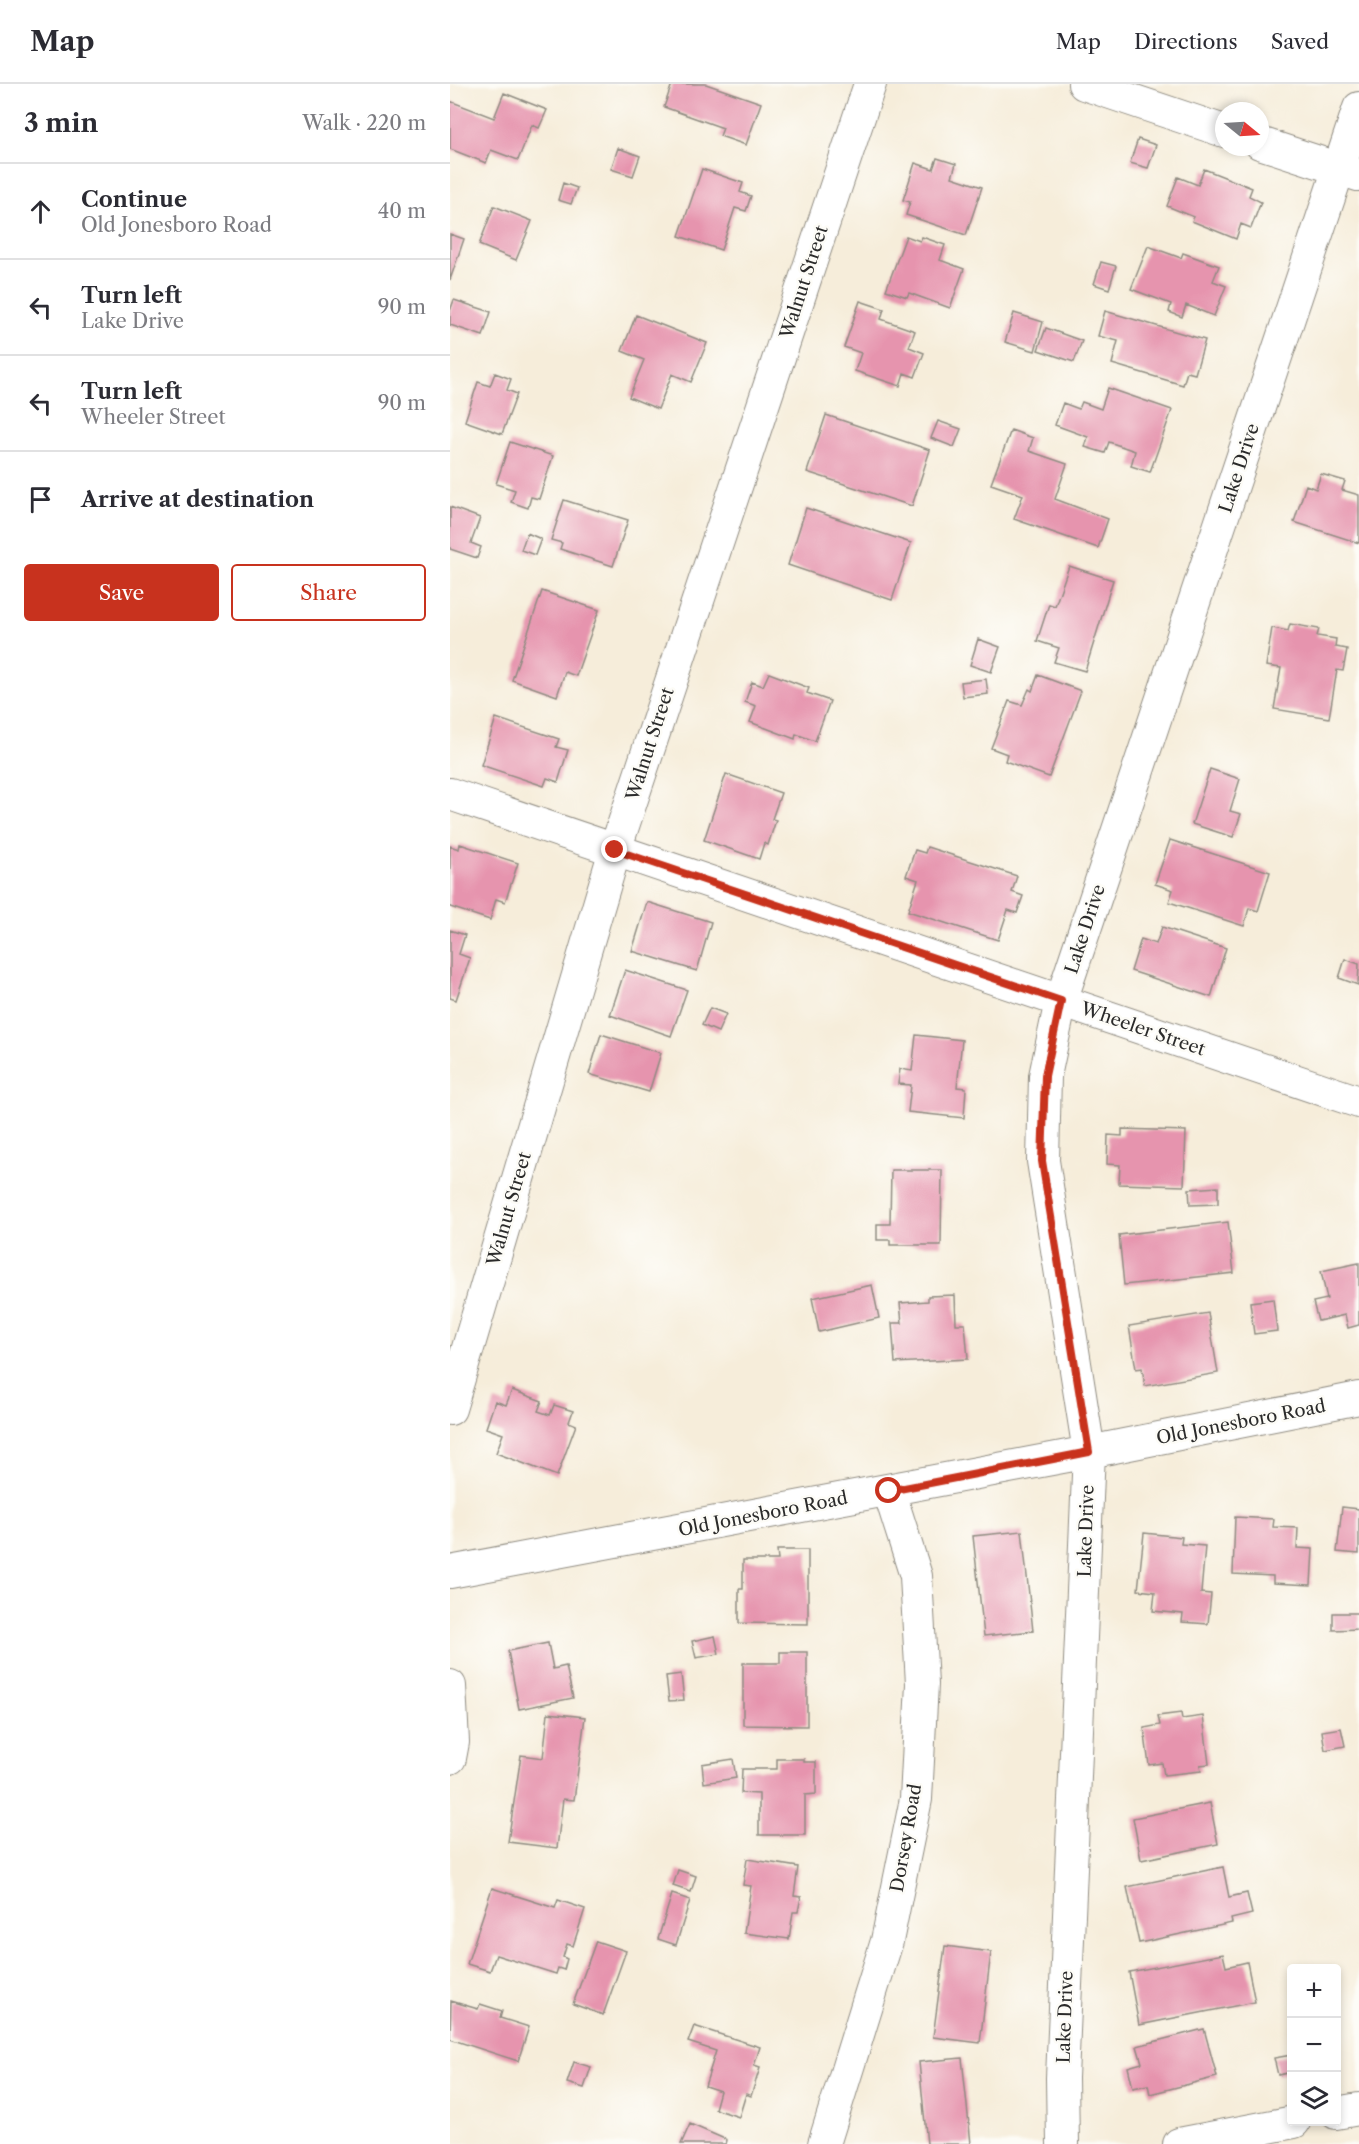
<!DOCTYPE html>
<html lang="en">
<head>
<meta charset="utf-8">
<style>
  :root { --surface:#fff; --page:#f2f2f3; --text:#2b2b33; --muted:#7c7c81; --line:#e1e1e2; --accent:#c8321e }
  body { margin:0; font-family:"Libre Caslon Text",serif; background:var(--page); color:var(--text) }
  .controls { position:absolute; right:18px; bottom:18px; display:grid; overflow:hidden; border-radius:6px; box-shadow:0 3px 9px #0003 }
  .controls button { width:54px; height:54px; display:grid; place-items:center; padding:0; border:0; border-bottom:2px solid var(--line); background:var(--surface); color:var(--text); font:30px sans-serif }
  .compass { position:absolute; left:765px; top:18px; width:54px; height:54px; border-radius:50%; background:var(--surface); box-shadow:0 3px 9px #0003; rotate:108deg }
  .stop { position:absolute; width:18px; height:18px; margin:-14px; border:4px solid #c8321e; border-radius:50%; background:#fff }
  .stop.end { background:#c8321e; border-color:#fff; box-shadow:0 2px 6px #0008 }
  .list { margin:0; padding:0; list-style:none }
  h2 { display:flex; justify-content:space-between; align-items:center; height:78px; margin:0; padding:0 24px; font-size:26px }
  h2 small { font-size:20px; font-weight:400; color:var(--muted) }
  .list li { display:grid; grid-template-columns:39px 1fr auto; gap:18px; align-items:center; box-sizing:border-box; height:96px; padding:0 24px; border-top:2px solid var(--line) }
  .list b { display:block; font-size:22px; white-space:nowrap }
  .list p { margin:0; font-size:20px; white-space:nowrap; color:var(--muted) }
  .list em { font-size:20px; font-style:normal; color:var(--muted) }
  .actions { display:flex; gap:12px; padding:18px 24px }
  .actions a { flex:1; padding:14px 0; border:2px solid var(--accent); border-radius:6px; text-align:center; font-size:21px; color:var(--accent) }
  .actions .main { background:var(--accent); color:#fff }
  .icon { flex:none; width:33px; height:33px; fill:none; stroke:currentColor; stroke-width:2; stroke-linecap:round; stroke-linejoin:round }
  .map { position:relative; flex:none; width:909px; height:2060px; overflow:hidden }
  header { display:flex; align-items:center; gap:36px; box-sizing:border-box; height:84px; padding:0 30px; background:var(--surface); border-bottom:2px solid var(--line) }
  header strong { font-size:28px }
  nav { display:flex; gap:33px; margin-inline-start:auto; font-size:21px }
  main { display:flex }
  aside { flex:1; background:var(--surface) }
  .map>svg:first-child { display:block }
  .building { fill:#e694ae }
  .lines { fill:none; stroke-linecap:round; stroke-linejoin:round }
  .street-casing { stroke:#908c82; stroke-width:34 }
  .street { stroke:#fff; stroke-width:32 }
  .route { stroke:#c8321e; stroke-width:8 }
  .labels { text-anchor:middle; stroke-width:5; stroke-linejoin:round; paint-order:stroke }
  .street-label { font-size:18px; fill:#2b2b2b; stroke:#fdfcf7 }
</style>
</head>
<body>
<header>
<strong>Map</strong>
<nav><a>Map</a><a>Directions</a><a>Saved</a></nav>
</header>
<main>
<aside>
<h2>3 min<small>Walk · 220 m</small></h2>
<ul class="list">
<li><svg class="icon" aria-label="ahead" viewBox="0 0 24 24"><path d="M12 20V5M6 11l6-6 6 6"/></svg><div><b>Continue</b><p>Old Jonesboro Road</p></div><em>40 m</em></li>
<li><svg class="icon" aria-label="left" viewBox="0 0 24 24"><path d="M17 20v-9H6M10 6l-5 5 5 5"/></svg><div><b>Turn left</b><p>Lake Drive</p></div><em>90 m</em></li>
<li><svg class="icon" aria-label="left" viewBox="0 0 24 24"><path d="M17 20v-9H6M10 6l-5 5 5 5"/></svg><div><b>Turn left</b><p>Wheeler Street</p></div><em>90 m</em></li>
<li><svg class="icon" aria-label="arrive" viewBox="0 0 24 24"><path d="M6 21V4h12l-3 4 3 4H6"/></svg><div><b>Arrive at destination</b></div></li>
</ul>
<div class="actions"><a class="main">Save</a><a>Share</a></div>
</aside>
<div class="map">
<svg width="909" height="2060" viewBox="0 0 909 2060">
  <rect width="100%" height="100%" fill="#fdfcf7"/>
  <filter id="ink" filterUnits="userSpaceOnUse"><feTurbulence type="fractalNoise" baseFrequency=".0167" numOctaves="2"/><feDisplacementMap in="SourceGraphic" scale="12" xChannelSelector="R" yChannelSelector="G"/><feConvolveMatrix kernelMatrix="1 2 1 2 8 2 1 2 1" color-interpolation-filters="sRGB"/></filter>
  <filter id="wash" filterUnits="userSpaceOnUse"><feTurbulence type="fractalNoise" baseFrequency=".008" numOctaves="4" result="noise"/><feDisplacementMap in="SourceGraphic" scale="24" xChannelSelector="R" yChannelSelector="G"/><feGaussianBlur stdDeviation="1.35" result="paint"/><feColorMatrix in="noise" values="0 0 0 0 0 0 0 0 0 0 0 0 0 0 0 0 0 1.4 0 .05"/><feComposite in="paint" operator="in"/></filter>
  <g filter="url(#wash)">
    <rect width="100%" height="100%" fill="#f6edda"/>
    <g id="blocks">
      <path class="building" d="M222 0H256L311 19 296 61 270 52 273 44 214 23Z
        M54 9 97 26 89 44 82 41 68 76 41 66 36 79 0 65V17L44 34Z
        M688 55 706 61 698 84 680 79Z
        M168 64 190 72 183 92 161 85Z
        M487 74 506 80 502 93 532 103 516 151 456 131 460 118 453 116 465 79 483 85Z
        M252 85 293 99 290 108 301 112 296 127 285 124 271 166 229 152Z
        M754 85 802 104 799 112 811 118 801 144 791 140 786 155 742 137 744 133 717 122 728 93 748 101Z
        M113 99 127 104 121 120 108 116Z
        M44 122 82 137 66 176 29 161Z
        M0 150 14 155 0 196Z
        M456 152 470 157 472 153 495 161 490 176 514 185 500 224 459 209 457 213 436 206Z
        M698 162 731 174 733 169 769 182 763 197 776 202 764 232 736 221 732 233 719 228 721 220 681 205Z
        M651 178 666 182 659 205 644 200Z
        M4 216 41 228 33 252 0 241V227Z
        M410 217 434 225 431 235 465 247 459 263 474 269 465 293 454 289 450 302 405 287 411 269 394 263Z
        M655 227 755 256 745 290 737 288 733 301 662 280 668 257 648 252Z
        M564 229 593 238 585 267 555 258Z
        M186 231 257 259 241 298 222 290 208 325 179 313 194 276 172 267Z
        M596 244 632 257 624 278 588 266Z
        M45 289 61 295 57 306 67 310 52 350 15 337 28 298 40 302Z
        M658 304 722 326 700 388 681 382 685 367 659 358 655 369 635 363 638 353 605 341 613 319 629 325 632 318 651 325Z
        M376 331 480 366 462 422 357 388Z
        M488 337 511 345 504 363 481 354Z
        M561 346 583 354 579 367 617 380 605 415 658 435 648 464 564 435 573 411 541 400Z
        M60 358 103 372 89 415 81 413 78 424 61 418 65 406 46 400Z
        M871 390 895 397 892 406 909 411V459L844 438 856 401 866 405Z
        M114 416 178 436 163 482 110 465 112 459 101 456Z
        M0 423 30 434 21 459 31 463 27 474 0 465Z
        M356 424 461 459 442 516 338 481Z
        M77 449 91 455 85 471 71 466Z
        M619 482 663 496 635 587 604 578 609 564 587 557 599 520 605 522Z
        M92 507 149 526 126 592 115 588 107 612 62 596Z
        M840 540 869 545 867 552 886 555 885 563 897 565 893 587 887 586 879 634 824 625 831 584 816 582 822 544 838 547Z
        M528 555 550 563 541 588 520 581Z
        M319 589 359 604 357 609 380 617 365 657 346 650 345 655 300 638 306 622 295 618 302 598 313 602Z
        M588 591 631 607 599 693 555 677 557 670 541 664 559 617 572 621 579 605 582 607Z
        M536 595 538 610 513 613 511 598Z
        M46 634 109 655 106 663 118 666 108 698 97 694 94 702 31 681Z
        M760 685 790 695 780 727 791 730 783 753 742 740Z
        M276 690 331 709 322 735 326 736 318 761 314 759 309 775 254 756Z
        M720 756 820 788 808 827 799 824 794 842 719 818 723 806 705 800Z
        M10 760 68 779 55 818 46 815 40 836 0 823V762L9 765Z
        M477 763 567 792 562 808 573 812 567 829 558 826 548 856 458 827 468 796 456 792 465 766 475 769Z
        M197 818 261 838 247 887 182 867Z
        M712 843 776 864 761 913 681 887 691 855 706 860Z
        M0 846 15 851 9 870 20 874 6 916 0 914Z
        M895 875 909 880 908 901 889 894Z
        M175 886 237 906 221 952 160 931Z
        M260 924 276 930 268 948 252 941Z
        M151 950 211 969 199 1008 139 990Z
        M466 951 512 956 507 1003 516 1004 514 1034 458 1028 461 1001 448 1000 450 985 462 987Z
        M672 1045 736 1047 734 1102 669 1100 670 1081 657 1080 658 1051 672 1052Z
        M441 1086H492L491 1161H440V1156H427V1140H440Z
        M768 1103V1120L740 1121 739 1105Z
        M778 1138 784 1189 674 1201 669 1151Z
        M909 1179V1241L898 1244 895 1231 868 1237 863 1218 877 1215 871 1187Z
        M422 1201 429 1234 369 1248 362 1214Z
        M505 1211 506 1240H515L518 1275 445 1279 442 1239H452L450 1219 478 1217V1212Z
        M823 1215 827 1247 804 1250 800 1218Z
        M758 1229 768 1289 695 1302 692 1284 686 1285 679 1242Z
        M62 1306 92 1317 88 1327 100 1331 104 1321 123 1327 119 1338 126 1341 107 1392 46 1369 53 1350 36 1344 45 1317 56 1321Z
        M892 1423 909 1425V1470L887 1468Z
        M785 1433 824 1435 823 1443 848 1444 847 1464 863 1465 861 1501 823 1499V1492L783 1490Z
        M572 1447 583 1547 534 1552 523 1452Z
        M694 1449 732 1453 731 1460 755 1462 751 1509 761 1510 758 1540 732 1538 733 1530 703 1527 705 1508 688 1506Z
        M327 1466H358V1540L289 1539V1505H293V1476H328Z
        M883 1529H908L909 1545 883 1546Z
        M265 1552 269 1570 246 1574 242 1557Z
        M98 1559 103 1585 116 1582 123 1614 69 1625 58 1567Z
        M330 1568H357V1642L293 1641V1579H330Z
        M231 1590 234 1616 219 1617 216 1592Z
        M98 1629 135 1633 124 1716 113 1715 107 1764 58 1758 71 1671 93 1674Z
        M731 1629 732 1635 753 1632 759 1680 750 1681 751 1687 714 1691 712 1679 699 1681 694 1644 710 1641 708 1632Z
        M891 1644 895 1662 875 1666 872 1647Z
        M283 1675 286 1694 254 1699 252 1680Z
        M327 1675H354V1678H366V1710L355 1711V1751H309V1710L291 1709 292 1685H327Z
        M760 1719 768 1760 691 1776 683 1734Z
        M297 1775 348 1783 344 1812 351 1813 348 1828H343L339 1855 294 1849 301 1802 293 1801Z
        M773 1783 779 1813 797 1809 802 1830 781 1835 782 1839 689 1859 677 1803Z
        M228 1786 246 1792 241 1808 223 1802Z
        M42 1804 105 1824 108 1816 135 1825 123 1862 117 1860 113 1873 117 1875 114 1886 108 1884 106 1890 46 1871 40 1887 17 1880Z
        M222 1810 240 1816 226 1861 208 1855Z
        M146 1857 176 1867 153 1931 123 1920Z
        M495 1862 541 1868 530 1959 483 1953Z
        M773 1870 776 1883 797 1878 805 1918 689 1941 679 1888Z
        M1 1917 28 1925 30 1920 52 1927 50 1934 79 1943 68 1977 0 1955Z
        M244 1942 310 1963 304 1982 310 1984 301 2012 296 2010 289 2033 265 2025 270 2007 255 2002 266 1967 238 1958Z
        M754 1945 767 1993 700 2010 698 2001 683 2004 678 1983 692 1979 687 1962Z
        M842 1971V1988L828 1991 824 1974Z
        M512 1974 521 2060H477L469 1978Z
        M124 1978 141 1983 134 2004 117 1999Z
        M240 2040 277 2056 276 2060H231Z"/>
    </g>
  </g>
  <g filter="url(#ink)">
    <use href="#blocks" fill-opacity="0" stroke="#908c82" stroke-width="1.5"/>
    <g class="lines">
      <defs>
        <path id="street" d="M634 0 774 47
          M810 59 908 91
          M0 710 909 1018
          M0 1325 165 766 420 0
          M0 1488 639 1368 909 1314
          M0 1602 3 1658 0 1674
          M886 2029 909 2025
          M374 2060 437 1857 466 1715 472 1600 466 1492 439 1407
          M613 2060 612 1994 639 1368 593 1077 595 992 611 917 909 24
          M729 2060 844 2038"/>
      </defs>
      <use href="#street" class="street-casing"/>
      <use href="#street" class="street"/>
    </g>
  </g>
  <g class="lines" filter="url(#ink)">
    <path class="route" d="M165 766 611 917 595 992 592 1077 639 1368 439 1407"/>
  </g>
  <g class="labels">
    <g class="street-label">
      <text transform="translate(354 198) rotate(-72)" y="6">Walnut Street</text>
      <text transform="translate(789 384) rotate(-72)" y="6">Lake Drive</text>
      <text transform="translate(200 660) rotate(-72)" y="6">Walnut Street</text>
      <text transform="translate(635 845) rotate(-72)" y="6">Lake Drive</text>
      <text transform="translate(693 945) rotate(19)" y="6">Wheeler Street</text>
      <text transform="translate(59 1125) rotate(-74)" y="6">Walnut Street</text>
      <text transform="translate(791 1338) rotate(-11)" y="6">Old Jonesboro Road</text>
      <text transform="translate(313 1430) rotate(-11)" y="6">Old Jonesboro Road</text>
      <text transform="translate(636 1447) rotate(-88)" y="6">Lake Drive</text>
      <text transform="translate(456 1754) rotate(-80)" y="6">Dorsey Road</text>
      <text transform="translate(615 1933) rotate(-88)" y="6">Lake Drive</text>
    </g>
  </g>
</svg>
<div class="controls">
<button>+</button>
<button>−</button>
<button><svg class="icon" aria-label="layers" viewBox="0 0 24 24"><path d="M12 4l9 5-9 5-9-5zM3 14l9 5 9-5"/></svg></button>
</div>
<svg class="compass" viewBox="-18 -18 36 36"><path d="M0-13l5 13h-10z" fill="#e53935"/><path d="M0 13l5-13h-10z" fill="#7c7c81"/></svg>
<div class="stop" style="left:439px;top:1407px"></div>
<div class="stop end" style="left:165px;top:766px"></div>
</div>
</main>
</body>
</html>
